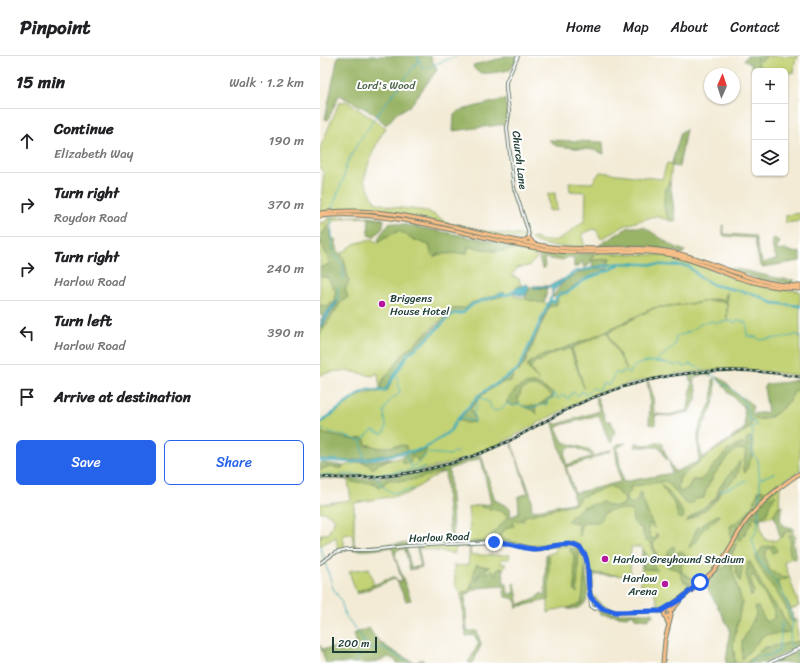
<!DOCTYPE html>
<html lang="en">
<head>
<meta charset="utf-8">
<style>
  :root { --surface:#fff; --page:#f2f2f2; --text:#202124; --muted:#757577; --line:#e0e0e0; --accent:#2563eb }
  body { margin:0; font-family:Sriracha,sans-serif; background:var(--page); color:var(--text) }
  .controls { position:absolute; right:12px; top:12px; display:grid; overflow:hidden; border-radius:6px; box-shadow:0 1px 3px #0004 }
  .controls button { width:36px; height:36px; display:grid; place-items:center; padding:0; border:0; border-bottom:1px solid var(--line); background:var(--surface); color:var(--text); font:20px sans-serif }
  .compass { position:absolute; left:384px; top:12px; width:36px; height:36px; border-radius:50%; background:var(--surface); box-shadow:0 1px 3px #0004; rotate:3deg }
  .scale { position:absolute; left:12px; bottom:10px; width:45px; box-sizing:border-box; padding-left:4px; border:2px solid #1f3d34; border-top:0; font-size:11px; line-height:14px; white-space:nowrap; color:#1f3d34; -webkit-text-stroke:3px #fff; paint-order:stroke }
  .stop { position:absolute; width:12px; height:12px; margin:-9px; border:3px solid #2563eb; border-radius:50%; background:#fff }
  .stop.end { background:#2563eb; border-color:#fff; box-shadow:0 1px 4px #0008 }
  .list { margin:0; padding:0; list-style:none }
  h2 { display:flex; justify-content:space-between; align-items:center; height:52px; margin:0; padding:0 16px; font-size:17px }
  h2 small { font-size:13px; font-weight:400; color:var(--muted) }
  .list li { display:grid; grid-template-columns:26px 1fr auto; gap:12px; align-items:center; box-sizing:border-box; height:64px; padding:0 16px; border-top:1px solid var(--line) }
  .list b { display:block; font-size:15px; white-space:nowrap }
  .list p { margin:0; font-size:13px; white-space:nowrap; color:var(--muted) }
  .list em { font-size:13px; font-style:normal; color:var(--muted) }
  .actions { display:flex; gap:8px; padding:12px 16px }
  .actions a { flex:1; padding:9px 0; border:1px solid var(--accent); border-radius:6px; text-align:center; font-size:14px; color:var(--accent) }
  .actions .main { background:var(--accent); color:#fff }
  .icon { flex:none; width:22px; height:22px; fill:none; stroke:currentColor; stroke-width:2; stroke-linecap:round; stroke-linejoin:round }
  .map { position:relative; flex:none; width:480px; height:607px; overflow:hidden }
  header { display:flex; align-items:center; gap:24px; box-sizing:border-box; height:56px; padding:0 20px; background:var(--surface); border-bottom:1px solid var(--line) }
  header strong { font-size:19px }
  nav { display:flex; gap:22px; margin-inline-start:auto; font-size:14px }
  main { display:flex }
  aside { flex:1; background:var(--surface) }
  .map>svg:first-child { display:block }
  .green { fill:#c2d274; stroke:#708854; fill-rule:evenodd }
  .forest { fill:#99b466; stroke:#5c784d; fill-rule:evenodd }
  .water { fill:#3bacb7; stroke:#2d7476 }
  .lines { fill:none; stroke-linecap:round; stroke-linejoin:round }
  .stream { stroke:#3bacb7; stroke-width:1 }
  .river { stroke:#3bacb7; stroke-width:2.5 }
  .tertiary-casing { stroke:#697a6d; stroke-width:4 }
  .primary-casing { stroke:#697a6d; stroke-width:5 }
  .trunk-casing { stroke:#697a6d; stroke-width:5 }
  .tertiary { stroke:#fff; stroke-width:2 }
  .primary { stroke:#f7be88; stroke-width:3 }
  .trunk { stroke:#f7be88; stroke-width:3 }
  .rail-casing { stroke:#1f3d34; stroke-width:2.5 }
  .rail { stroke:#fff; stroke-width:1; stroke-dasharray:3; stroke-linecap:butt }
  .route { stroke:#2563eb; stroke-width:5 }
  .poi-dot { fill:#b5179e; stroke:#fff; stroke-width:1.5 }
  .labels { text-anchor:middle; stroke-width:4; stroke-linejoin:round; paint-order:stroke }
  .park-label { font-size:11px; fill:#486244; stroke:#fff }
  .street-label { font-size:11px; fill:#1f3d34; stroke:#fff }
  .poi-label { font-size:11px; fill:#1f3d34; stroke:#fff; text-anchor:start }
</style>
</head>
<body>
<header>
<strong>Pinpoint</strong>
<nav><a>Home</a><a>Map</a><a>About</a><a>Contact</a></nav>
</header>
<main>
<aside>
<h2>15 min<small>Walk · 1.2 km</small></h2>
<ul class="list">
<li><svg class="icon" aria-label="ahead" viewBox="0 0 24 24"><path d="M12 20V5M6 11l6-6 6 6"/></svg><div><b>Continue</b><p>Elizabeth Way</p></div><em>190 m</em></li>
<li><svg class="icon" aria-label="right" viewBox="0 0 24 24"><path d="M7 20v-9h11M14 6l5 5-5 5"/></svg><div><b>Turn right</b><p>Roydon Road</p></div><em>370 m</em></li>
<li><svg class="icon" aria-label="right" viewBox="0 0 24 24"><path d="M7 20v-9h11M14 6l5 5-5 5"/></svg><div><b>Turn right</b><p>Harlow Road</p></div><em>240 m</em></li>
<li><svg class="icon" aria-label="left" viewBox="0 0 24 24"><path d="M17 20v-9H6M10 6l-5 5 5 5"/></svg><div><b>Turn left</b><p>Harlow Road</p></div><em>390 m</em></li>
<li><svg class="icon" aria-label="arrive" viewBox="0 0 24 24"><path d="M6 21V4h12l-3 4 3 4H6"/></svg><div><b>Arrive at destination</b></div></li>
</ul>
<div class="actions"><a class="main">Save</a><a>Share</a></div>
</aside>
<div class="map">
<svg width="480" height="607" viewBox="0 0 480 607">
  <rect width="100%" height="100%" fill="#fff"/>
  <filter id="ink" filterUnits="userSpaceOnUse"><feTurbulence type="fractalNoise" baseFrequency=".025" numOctaves="2"/><feDisplacementMap in="SourceGraphic" scale="8" xChannelSelector="R" yChannelSelector="G"/><feConvolveMatrix kernelMatrix="1 2 1 2 8 2 1 2 1" color-interpolation-filters="sRGB"/></filter>
  <filter id="wash" filterUnits="userSpaceOnUse"><feTurbulence type="fractalNoise" baseFrequency=".012" numOctaves="4" result="noise"/><feDisplacementMap in="SourceGraphic" scale="16" xChannelSelector="R" yChannelSelector="G"/><feGaussianBlur stdDeviation="0.9" result="paint"/><feColorMatrix in="noise" values="0 0 0 0 0 0 0 0 0 0 0 0 0 0 0 0 0 1.4 0 .05"/><feComposite in="paint" operator="in"/></filter>
  <g filter="url(#wash)">
    <rect width="100%" height="100%" fill="#f3ebd6"/>
    <path class="green" d="M446 0H479L475 5 474 16 465 18V15L441 14 436 2 442 5Z
      M26 45 66 72C55 87 49 105 44 124L55 146 72 151 108 155 129 168 169 176 208 180 207 182 203 184 183 181 61 154 31 153 0 156 4 117 0 113V92L19 47Z
      M347 107 352 108 350 126 345 132 348 162 352 165 335 160 306 169 281 183 277 175 274 173 262 178 264 189 267 191C254 191 219 192 211 183V181C238 192 245 179 265 164L266 136 250 135 249 126 272 127 280 116 342 123Z
      M235 137 237 154 229 155 228 138Z
      M480 157V165L466 167V159Z
      M44 160 64 163V164C50 162 20 157 9 169 5 172 3 178 0 182L10 208 0 212V166L5 167 8 162 13 163 12 161Z
      M79 175 95 184 109 189 112 199 114 201 119 198 147 197 148 191C160 191 178 199 189 193L214 197 217 202 209 210 197 212 192 219 199 223 201 229 195 232 194 240 233 249 240 238 250 235 259 227 287 213 290 203 270 204 274 197 341 199 371 206 418 223 449 232 480 235V320C423 311 368 312 312 327 300 330 286 334 275 339 245 352 215 369 187 384 133 414 62 424 0 420V414L6 411 22 412 23 410 41 406 56 409C64 404 83 404 88 395L81 389C61 392 54 395 38 382L35 384C25 382 9 382 0 376V368C18 355 36 335 60 336V334L58 317 52 320C30 315 23 312 0 319V278L21 246 28 241 25 234 29 225C27 216 26 205 21 198L34 188 52 183 58 187 63 182ZM119 265 121 268 87 297 66 334H61L63 324 84 297Z
      M0 220 8 222 16 236 14 243 8 251 0 249Z
      M480 333V415L460 427 459 460 440 462 441 474 445 484H453V485C460 483 461 480 465 476L471 475V472H473V478L469 479V482H471C469 489 470 496 473 502L464 505 479 550 471 553 473 564H476L479 585 459 590 444 591 429 606 415 607 413 588 422 546 412 514 411 501 416 488 407 501 406 511 398 514 385 528 382 521C367 532 356 544 340 554L333 533 321 536 322 491H311L310 520 273 518 268 517 266 501 259 491 260 488 248 485 210 490 180 483 179 479 195 464H200L206 459 257 447 259 441 290 431H310L360 421 395 394 429 372 434 362 438 364 450 362 467 348 474 336Z
      M123 415 125 416 118 418 87 438 34 447V489L32 478 23 479 25 493 18 495 16 481 0 490V478L1 482V478H8L15 463 5 456H0V448L31 444 28 424 0 422 30 423 32 426H51L61 431 64 427 70 423 97 422Z
      M161 449 184 456 188 461 166 485 147 487 174 486 179 487 151 488 150 499H190L189 503H182L181 508H186L183 513 180 512 177 515V518H167L156 526C157 515 159 514 169 511L159 509 149 535 141 538 135 529 134 508 136 510 148 509 150 490 136 491 134 498 100 492 98 489 143 487 133 485 146 481 150 475 148 451Z
      M240 490H248L251 492 250 495 254 498 255 535 258 497H262C266 506 267 544 258 549 254 552 248 551 243 552 238 553 233 555 228 557V498L235 496V492Z
      M49 512 54 529 36 536 29 515Z"/>
    <path class="forest" d="M18 0H110L117 14 90 50 77 57 66 69 53 57 19 39 8 64 5 63Z
      M183 0H198L190 14C180 15 155 23 153 9L183 2Z
      M427 0H446L442 5 436 2 441 14 450 15 432 16 431 8 424 4Z
      M185 43 188 60 186 68 133 75 134 59 138 55Z
      M366 73 359 111 351 110 361 76Z
      M229 84 283 86 284 98 275 94 236 90Z
      M350 126 355 161 356 165H352C340 157 343 136 350 126Z
      M49 162 64 164 62 173 54 181 48 179Z
      M70 166 214 193V197L189 193C178 199 161 191 148 191L147 197 119 198 114 201 112 199 109 189 95 184 79 175 63 182 58 187 59 181Z
      M9 168 12 183H15L18 195 24 203 26 217 29 225 25 234 28 241 21 246 0 278V272L18 246 16 245 0 265 3 260 0 259V249L8 251 14 243 16 236 8 222 0 220V212L10 208 0 182Z
      M403 169 404 178 435 180 438 195 443 207 457 203 453 194 452 184 454 182 460 186 457 191 458 195 466 194 476 197 480 196V205L442 211 440 209 434 182 405 180 403 179Z
      M309 171H324L353 190 365 195 363 197 318 189 278 190Z
      M218 194 259 198 274 197 271 204 290 203 286 209 272 211 273 206H270L268 210 264 212 262 205 258 211H254V203C249 199 247 202 242 204 238 205 229 202 224 202L225 212H222L217 195Z
      M287 212C282 219 268 221 260 226 250 232 245 240 233 241 244 219 264 213 287 212Z
      M408 212C431 214 451 223 474 224L471 228 440 223 407 213Z
      M210 231 227 232 225 245 222 247 205 243Z
      M184 236 183 240 153 248 143 257 134 258 127 263 105 285 89 297 72 322 68 334H62L61 330 63 324 84 297 117 269 132 253 146 252 151 247Z
      M406 236H407V266V246L390 245 334 252 288 276 307 314 287 276 252 292 264 332 250 292 243 295 241 294 226 301 220 306 216 305 210 312 219 325 207 311 210 306 222 300 269 283 333 252 378 247 393 243 405 244Z
      M236 242 238 244 237 248 229 251 205 307 198 316 204 306 230 247 234 246Z
      M392 316 390 320 384 318 374 322C373 327 377 330 377 335 379 342 372 350 369 356L350 360 335 359V369L329 368 330 341 327 325H328L333 340 334 358 349 359 368 354 372 325H370L369 318Z
      M194 317 191 325C176 326 158 341 151 353L155 364 154 366 146 367 139 364 159 341Z
      M397 321C410 326 409 332 418 339 424 343 429 345 433 351L431 357 433 358 448 356 444 332 446 328 469 326 480 323V333L474 336C468 350 450 366 434 363L429 372 395 394 360 421 358 433 360 436 369 432 372 424H381L407 395 422 387 427 390 426 384 428 381 432 382 433 397 425 417 423 412 426 394 417 393C405 402 386 427 384 442L375 443 374 446 370 449C358 444 356 432 345 425L310 431 311 434 306 440V444L312 448 317 445 320 436 323 438 322 442 334 472 330 467C327 472 329 479 332 483L336 482V477L338 480 333 488 339 505H336L331 486 325 485 322 472 318 471 313 465 312 455C306 453 288 452 284 458 282 460 282 463 279 466H264L261 470 260 480 257 467 247 465 262 451 283 446C289 451 297 452 304 448L305 441 300 439 295 432 290 431 260 441 257 447 206 460 203 461 204 465 200 464 198 466 195 464 193 467 194 470 188 471 179 479 180 483 210 490 248 485 257 488 214 493 181 486 98 489 102 511 90 514 85 493H79L76 495 75 501 91 544 86 545 76 523H74L37 538 36 536 73 521 76 522 78 526 82 525 72 491 51 494H33V489L39 491 128 484 130 481 125 416H119C109 420 80 429 70 423L59 431 56 427 31 426 30 423C76 422 119 415 161 399L175 444 190 452 191 461 199 457 198 441 208 437 191 386 211 440 212 455 255 446 232 364 235 368H238L280 355 275 342 277 341 286 365H291L295 377 292 380V386H289L279 359 241 369 236 372 243 386 267 393 274 397 272 399 255 391 247 392 245 398 246 409 292 394 270 404 246 411 255 437 300 426 295 391 298 388 306 387 297 392 303 426 352 417 349 405 346 403 340 391H315V386C325 392 332 387 342 386 344 397 350 406 355 416L379 405 378 378 381 366 392 345 393 322 395 323C395 330 396 339 394 345 388 368 372 374 383 402L425 372 424 351 409 337ZM161 402 171 448 161 449V451L184 456 188 461 166 485 144 487 134 485 129 413ZM96 489 101 510 91 512 86 490Z
      M216 327 233 337V342L227 343V348H222L215 352 217 358 213 354 202 350H217L232 340C229 336 216 329 211 330 208 330 204 333 201 334L200 339 198 341 199 348 194 350 186 347C193 334 201 326 216 327Z
      M0 376 4 378 35 384 42 382 45 384 46 390 51 389 58 392 85 389 88 395 28 405 0 403Z
      M107 394 101 403 98 405 93 400 90 407 84 408 82 406V400Z
      M70 402 72 403 61 406 53 413 49 409 41 406Z
      M420 405C418 425 414 423 401 434 396 451 380 456 366 466L367 464 396 442 399 432Z
      M0 406 23 410 22 412 6 411 0 414Z
      M458 426 459 430 431 456 413 484 411 481 410 470C426 463 433 450 439 434L447 435Z
      M340 428C346 431 364 455 364 461L361 463 358 461 355 449Z
      M455 439 456 440 450 447 446 459 440 461 439 465H437V460L434 462 421 484 417 483C426 468 439 445 455 439Z
      M462 449 460 461 462 469 472 472 471 475 465 476 463 481H460L454 458 458 451Z
      M397 459 400 460 381 475 379 482 369 492 377 472Z
      M472 478 476 481 473 486 476 503H473L470 498 469 490 471 483 469 481Z
      M417 486 411 501 412 514 422 546 413 588 415 607H406L410 573 385 528 398 514 406 511 407 501Z
      M454 489 457 495 453 497 451 492 447 493C443 505 447 505 450 515L458 518 462 522 468 521 469 522 457 526 471 553 473 564H476L471 567C467 563 469 557 466 552 461 543 455 533 449 526 444 520 441 511 436 504V500L443 491Z
      M353 490 355 492 349 503 351 508 356 506 357 497 361 495 365 498 367 503 361 509 362 517 374 523H378L365 532 369 527 364 526 359 514 348 511V495Z
      M255 491 259 493 257 537 255 535 254 498 250 495 251 492Z
      M323 493 337 514 323 513Z
      M226 498 229 501V544L201 550 200 548 216 543 221 537 225 540Z
      M420 505 423 506 420 526 416 516V512L413 509Z
      M428 506H430L449 543 461 556 471 576 444 579 422 603V586L436 559 435 551H438L446 566 454 563V555L433 519 430 521 434 536 431 541 426 519Z
      M156 509 170 511C161 516 157 514 157 526L159 519 166 515 167 518 170 514 174 515 175 519 177 518V513H183L184 528H187L188 538H194L193 528 195 527 199 551 197 552 196 545 192 542 185 541 183 530 157 532 145 540 147 575H157L161 589 153 607H148L159 587 154 579 146 580 141 538 149 535 151 532Z
      M265 512C268 530 275 555 247 553L262 547Z
      M269 517 295 519H274L272 539 283 549 292 553V555L284 552 272 541Z
      M280 554 295 557H333V560H330L329 564 315 562 313 558 306 561 280 558 278 555Z
      M49 572C59 590 77 597 95 607L102 603 105 607H77L75 604 69 601 52 607H6L0 589 2 593 37 590 33 578Z
      M479 585 480 590 445 607H426L444 592Z
      M479 594 480 607H452Z"/>
    <path class="water" d="M243 223 244 225 233 235 232 242V234L230 232H213V230H229Z
      M207 228 210 231 205 240 195 238V232Z
      M16 245 18 246 0 272 2 262Z"/>
    <g class="lines">
      <path class="stream" d="M99 4 103 13 137 0
        M11 155 24 121 26 109 38 87 57 59 99 4 97 0
        M11 160 13 196 23 210V223
        M18 245V231
        M335 306 355 289 356 280C366 279 373 273 381 268 386 265 389 268 393 264L394 267 411 265 415 267 418 264 427 267V280L436 281 440 284 473 280 476 278 480 281
        M385 316C394 320 395 319 401 327 415 332 429 348 429 364L436 367V369L432 371 431 373 433 377 431 386 434 389 432 393 434 400 438 404 440 430 439 446
        M136 365 140 362 155 366 154 357 158 343 161 342 170 347 171 352 174 355 180 354 188 347 194 350 200 348C210 356 217 349 227 348V344L233 342 234 337 238 343 243 339 248 343 253 336 258 340 262 335 265 338 269 336 272 332 279 334 283 327 288 330 296 316 300 318 304 314 309 317C311 315 313 312 315 310 325 303 345 306 357 310L359 307 365 311 370 308 383 314
        M0 373 41 385 44 402
        M41 385 53 374 61 378 65 376 66 370 64 355 70 344 80 337 76 315
        M85 398 91 411 100 406 107 397 131 399 135 395 139 399
        M0 419 61 418 104 412
        M55 419 61 429 72 437 87 435 93 433
        M441 422 455 417
        M401 435 427 425
        M439 453 437 475 432 482 437 501 462 535 470 555 473 567 469 586 474 593
        M0 490 13 532 21 545 25 559 49 591 57 593 63 591 89 607
        M477 597 478 607
        M34 607 39 600 42 582
        M430 607 433 603 454 598 455 596H459L462 567"/>
      <path class="river" d="M241 226 255 216 299 207 368 210 381 222 394 229 434 238 453 247 480 250
        M230 245 234 246 240 237H247L266 223 298 210 299 207
        M0 367 39 338 48 334 65 335 88 298 105 285 127 263 133 258 143 257 153 248 181 238 188 239 196 233
        M0 404 32 406 104 393 130 375 136 365 159 339 196 315 200 310 231 242"/>
    </g>
  </g>
  <g filter="url(#ink)">
    <g class="lines">
      <defs>
        <path id="tertiary" d="M198 0 186 26V33L189 55 187 72 194 132 208 174 209 183
          M0 507 15 497 27 494H51L86 490 174 486 190 487 214 493 250 488 259 491 266 501 271 550 275 553 278 548
          M271 542 281 552
          M277 551 300 557 345 554
          M449 607 480 592"/>
        <path id="primary" d="M347 553C364 540 383 527 398 510 408 497 415 482 424 468 439 447 458 432 480 417
          M351 555 359 546
          M346 561 351 559 349 553 346 554 344 557 348 567
          M343 607 345 584 351 560"/>
        <path id="trunk" d="M0 157C79 146 155 181 232 191 272 196 312 188 352 196 398 206 430 229 480 230
          M0 160C81 152 158 186 238 195 276 199 314 191 352 199 374 204 394 213 415 221 436 228 458 232 480 233
          M203 185 209 182 214 188"/>
      </defs>
      <use href="#tertiary" class="tertiary-casing"/>
      <use href="#primary" class="primary-casing"/>
      <use href="#trunk" class="trunk-casing"/>
      <use href="#tertiary" class="tertiary"/>
      <use href="#primary" class="primary"/>
      <use href="#trunk" class="trunk"/>
      <defs>
        <path id="rail" d="M0 421C66 426 131 413 191 384 220 369 247 351 277 340 341 315 412 308 480 321"/>
      </defs>
      <use href="#rail" class="rail-casing"/>
      <use href="#rail" class="rail"/>
    </g>
  </g>
  <g class="lines" filter="url(#ink)">
    <path class="route" d="M174 486C188 485 200 493 214 493 229 493 256 479 265 499 271 512 266 528 271 542L282 552 295 556 341 555 361 543 380 526"/>
  </g>
  <g class="poi-dot">
    <circle cx="62" cy="248" r="4"/>
    <circle cx="285" cy="503" r="4"/>
    <circle cx="345" cy="528" r="4"/>
  </g>
  <g class="labels">
    <g class="park-label">
      <text x="66" y="33">Lord's Wood</text>
    </g>
    <g class="street-label">
      <text transform="translate(200 104) rotate(83)" y="4">Church Lane</text>
      <text transform="translate(119 481) rotate(-2)" y="4">Harlow Road</text>
    </g>
    <g class="poi-label">
      <text x="70" y="246">Briggens<tspan x="70" dy="13">House Hotel</tspan></text>
      <text x="293" y="507">Harlow Greyhound Stadium</text>
      <text x="337" y="526" text-anchor="end">Harlow<tspan x="337" dy="13">Arena</tspan></text>
    </g>
  </g>
</svg>
<div class="controls">
<button>+</button>
<button>−</button>
<button><svg class="icon" aria-label="layers" viewBox="0 0 24 24"><path d="M12 4l9 5-9 5-9-5zM3 14l9 5 9-5"/></svg></button>
</div>
<svg class="compass" viewBox="-18 -18 36 36"><path d="M0-13l5 13h-10z" fill="#e53935"/><path d="M0 13l5-13h-10z" fill="#757577"/></svg>
<div class="scale">200 m</div>
<div class="stop" style="left:380px;top:526px"></div>
<div class="stop end" style="left:174px;top:486px"></div>
</div>
</main>
</body>
</html>
